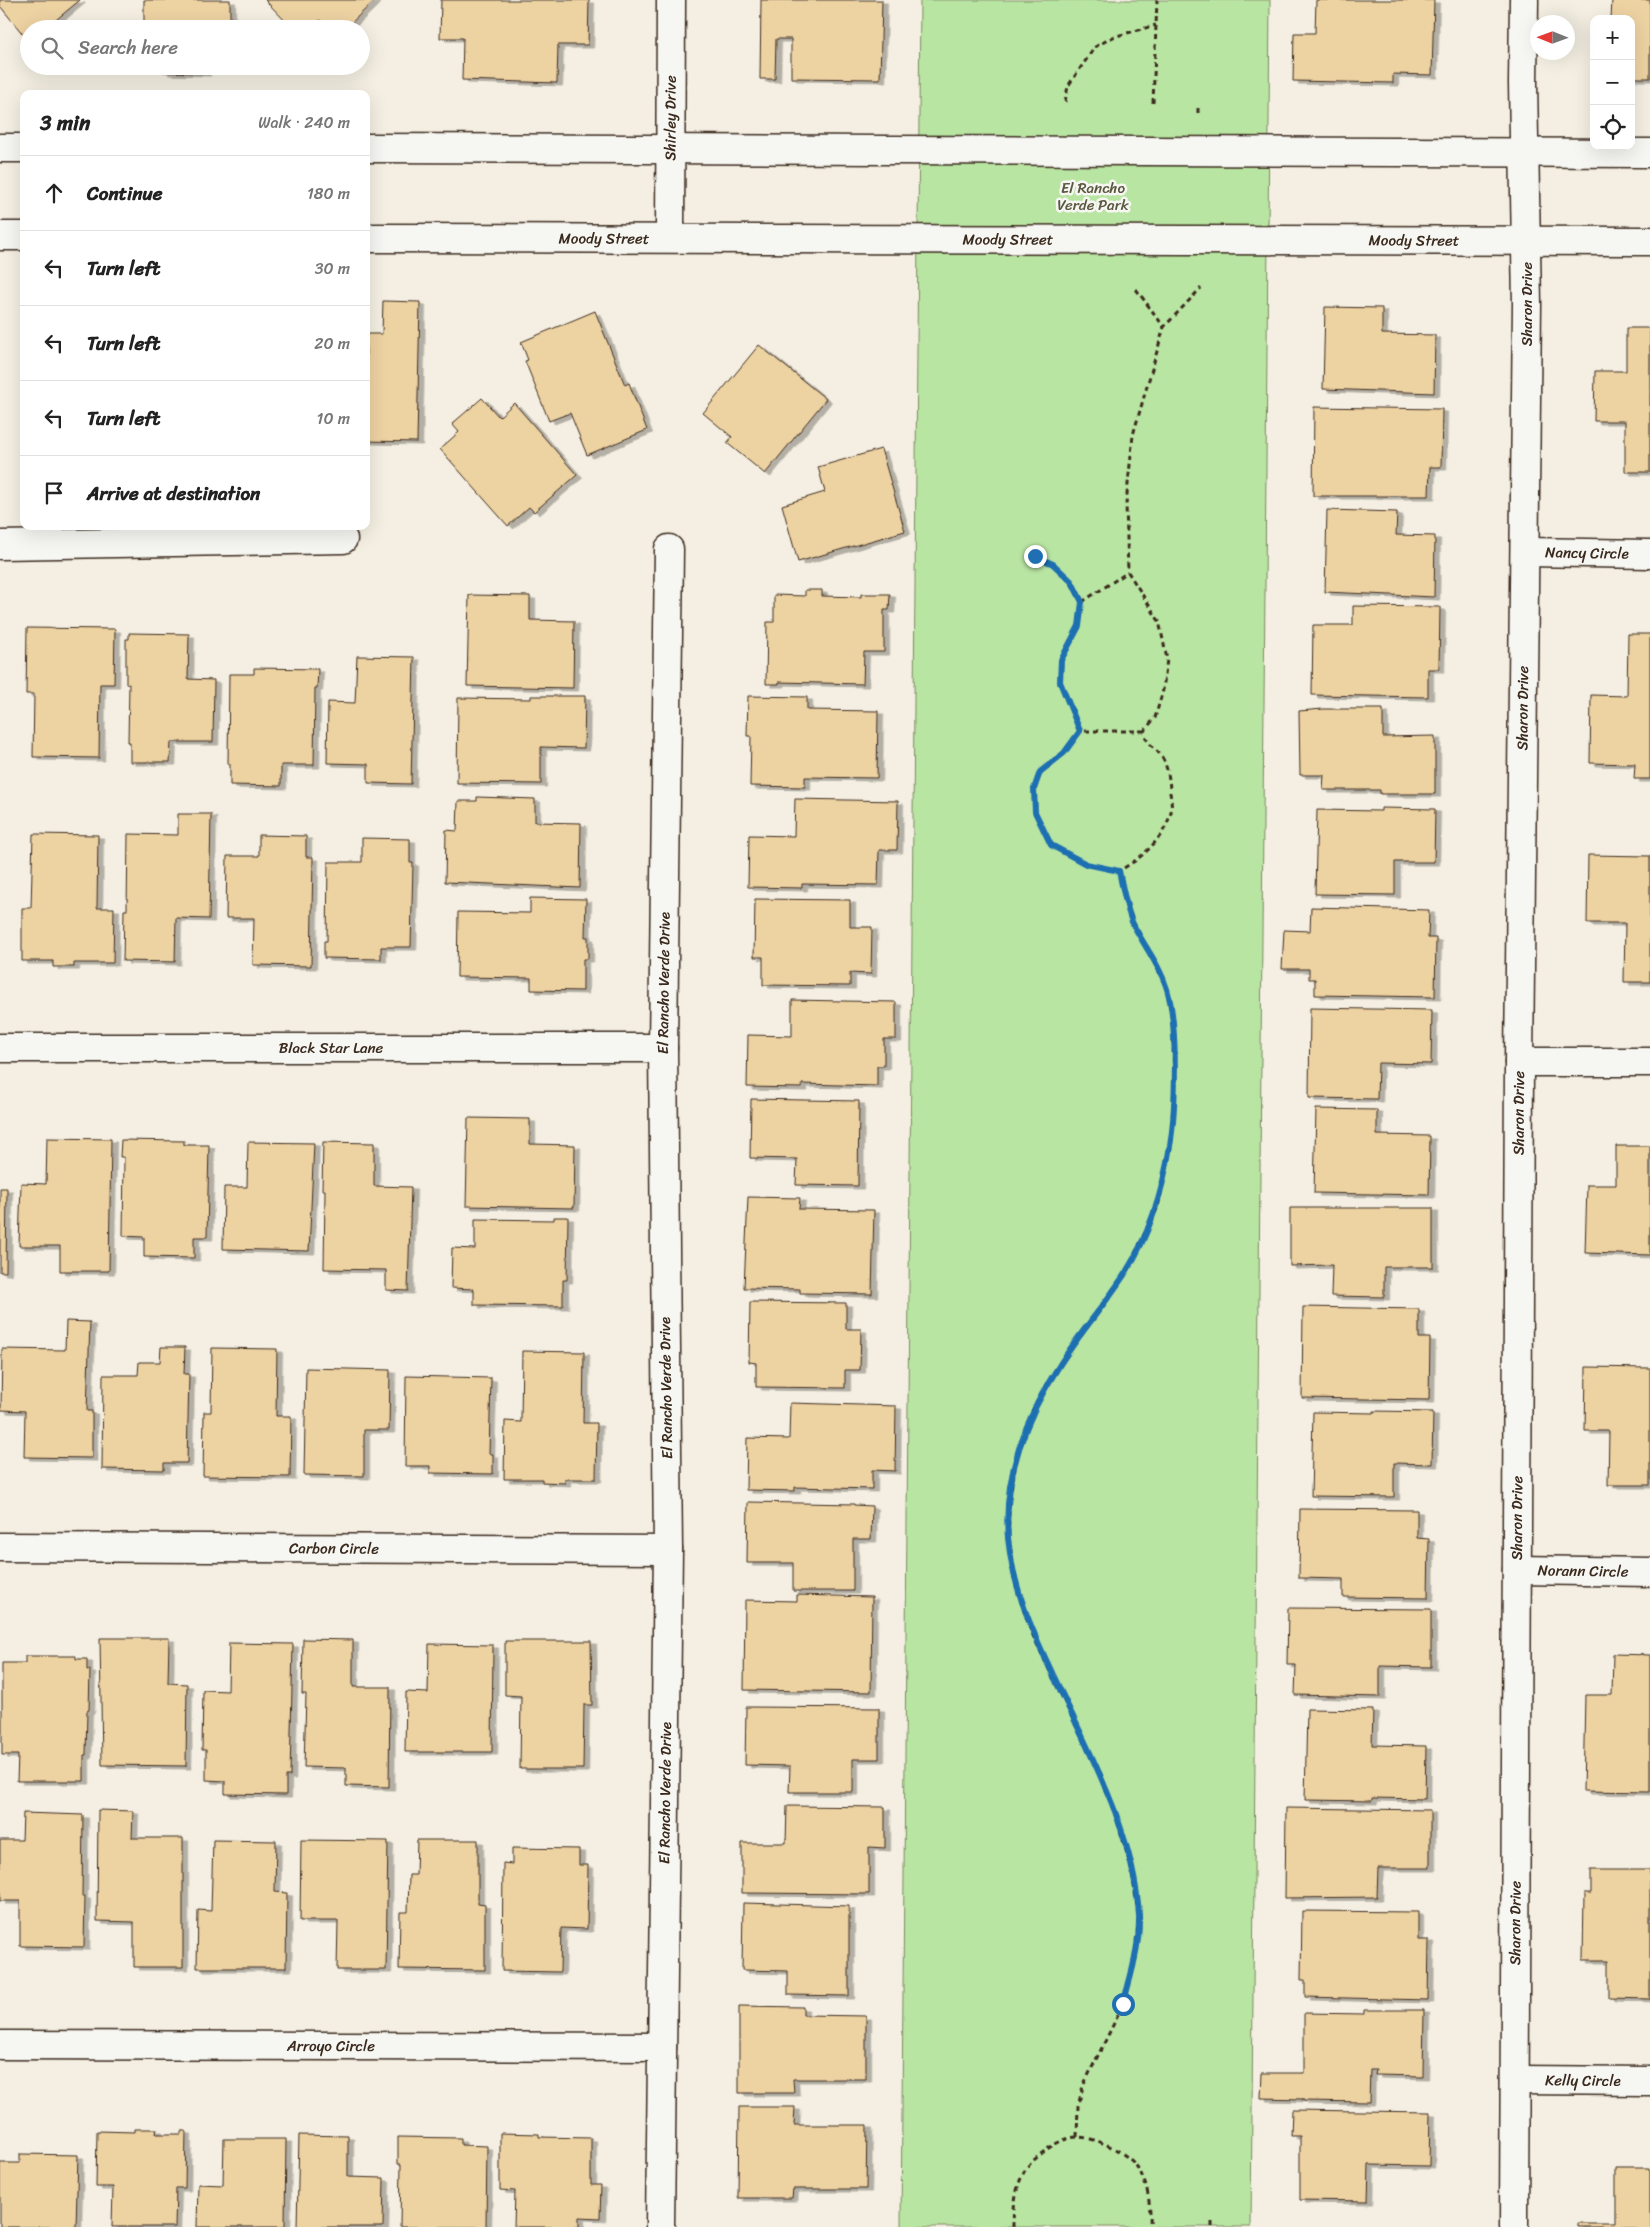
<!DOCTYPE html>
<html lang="en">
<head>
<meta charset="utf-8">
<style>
  :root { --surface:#fff; --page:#f2f2f2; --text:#222; --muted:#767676; --line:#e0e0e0 }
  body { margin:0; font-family:Sriracha,sans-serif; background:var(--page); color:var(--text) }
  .controls { position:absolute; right:15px; top:15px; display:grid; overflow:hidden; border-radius:10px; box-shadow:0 5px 20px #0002 }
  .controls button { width:45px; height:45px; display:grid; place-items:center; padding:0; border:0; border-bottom:1px solid var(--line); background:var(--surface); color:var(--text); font:25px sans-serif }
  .compass { position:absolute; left:1530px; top:15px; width:45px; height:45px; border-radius:50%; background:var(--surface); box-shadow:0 5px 20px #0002; rotate:271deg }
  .stop { position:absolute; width:15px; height:15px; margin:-11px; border:4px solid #1f6fb2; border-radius:50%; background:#fff }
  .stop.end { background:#1f6fb2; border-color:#fff; box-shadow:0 1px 5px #0008 }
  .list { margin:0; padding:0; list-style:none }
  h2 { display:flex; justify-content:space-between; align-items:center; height:65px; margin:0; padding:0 20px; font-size:21px }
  h2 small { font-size:16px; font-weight:400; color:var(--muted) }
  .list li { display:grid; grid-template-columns:32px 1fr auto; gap:15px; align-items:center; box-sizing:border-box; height:75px; padding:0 20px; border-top:1px solid var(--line) }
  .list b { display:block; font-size:19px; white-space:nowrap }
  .list em { font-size:16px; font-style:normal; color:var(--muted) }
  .icon { flex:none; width:28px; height:28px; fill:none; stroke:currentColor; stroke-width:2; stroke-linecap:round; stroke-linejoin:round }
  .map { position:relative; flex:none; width:1650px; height:2227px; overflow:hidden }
  .search { position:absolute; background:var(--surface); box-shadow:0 5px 20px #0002; left:20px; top:20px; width:350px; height:55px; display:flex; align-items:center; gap:12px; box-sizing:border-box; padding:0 18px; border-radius:28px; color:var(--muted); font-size:19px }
  .panel { position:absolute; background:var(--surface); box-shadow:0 5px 20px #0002; left:20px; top:90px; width:350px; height:440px; border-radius:10px }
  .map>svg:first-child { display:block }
  .green { fill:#b9e5a3; stroke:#7a8860 }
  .building { fill:#edd2a2; stroke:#3b2a1e; filter:url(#shadow) }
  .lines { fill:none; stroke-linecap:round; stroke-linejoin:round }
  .street-casing { stroke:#3b2a1e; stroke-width:31 }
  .secondary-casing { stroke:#3b2a1e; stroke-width:31 }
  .path { stroke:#3b2a1e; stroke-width:3; stroke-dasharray:5 4; stroke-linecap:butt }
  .street { stroke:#f6f6f2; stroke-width:28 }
  .secondary { stroke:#f6f6f2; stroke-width:28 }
  .route { stroke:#1f6fb2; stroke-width:6 }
  .labels { text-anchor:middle; stroke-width:5; stroke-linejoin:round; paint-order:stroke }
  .street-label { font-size:15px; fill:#3b2a1e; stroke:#f6f6f2 }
  .park-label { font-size:15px; fill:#5a593f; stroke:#f6f6f2 }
</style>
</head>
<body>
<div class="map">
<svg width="1650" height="2227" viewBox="0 0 1650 2227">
  <defs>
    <filter id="shadow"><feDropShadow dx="5.5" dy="3" stdDeviation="0" flood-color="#0004"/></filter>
  </defs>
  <rect width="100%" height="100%" fill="#f4efe2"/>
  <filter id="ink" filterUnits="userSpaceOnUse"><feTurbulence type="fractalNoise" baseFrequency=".02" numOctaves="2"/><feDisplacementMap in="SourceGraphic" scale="10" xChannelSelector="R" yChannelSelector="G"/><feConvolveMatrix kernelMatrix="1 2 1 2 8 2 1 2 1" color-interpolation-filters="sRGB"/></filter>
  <g filter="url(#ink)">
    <path class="green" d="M920 0H1270L1251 2227H901Z"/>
    <path class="building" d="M0 0H80L45 29H29V36L26 38 0 6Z
      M144 0H230V29H144Z
      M265 0H375L345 29H329L320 20 311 29H293Z
      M441 0H589L588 45H558L557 83 462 80 463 38H440Z
      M761 0H882L880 79 791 78V39H776L775 79H760Z
      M1316 0H1434L1432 75 1393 74V83L1293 81 1294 33H1315Z
      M1612 0H1650V78H1631V19H1611Z
      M163 66H205V73L163 72Z
      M383 301 420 302 417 442 366 441V334H382Z
      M1325 307 1382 308V334L1435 335 1434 393 1323 389Z
      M595 311 625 385 629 383 647 430 587 455 570 413 549 421 525 361 528 360 521 342Z
      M1626 328H1650V472H1625V421H1594L1595 371H1626Z
      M759 345 826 399 765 474 727 443 732 437 703 413Z
      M482 398 499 417 514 403 577 475 534 512 529 507 508 526 440 449 459 432 452 424Z
      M1314 407 1442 409 1441 467H1430L1429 496H1313Z
      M881 449 905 531 798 562 782 505 825 492 818 467Z
      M1327 510 1397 512 1396 535 1435 536 1434 597 1325 592Z
      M805 590H822V596L861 597V594H890L889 610H884V652H864L863 684 779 682V684H766L767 622H774V595L805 596Z
      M469 595 530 596V620L574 621 573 688 467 686Z
      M1353 606 1440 607 1439 669H1428V697L1312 695 1313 625H1353Z
      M27 628 115 629 114 684H100L99 758 33 757 34 694H26Z
      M129 633 189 634 188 679 214 680 213 742H171L170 762H130V742H128L129 684H126V639H129Z
      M1628 634H1650V779H1634L1635 764 1590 763 1591 695 1627 696Z
      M357 656 414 657 411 784 368 783V764L327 763 328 702 355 703Z
      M254 668 318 669 317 688H315L314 765H281V786L230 785V764H228L229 674H254Z
      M531 696H585L584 748 541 747V784L457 783 458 698 531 699Z
      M748 696 807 697V710L878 711 877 778 805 777V787L750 786 751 736H747Z
      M1323 709H1383V737L1435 736V794H1380V790H1323L1324 775H1300L1299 711Z
      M477 797 535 799V822L581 823 580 888 445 882 446 830 457 831 458 801H477Z
      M795 799 898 801 897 850H879L878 885 802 884V888L748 887 749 835 794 836Z
      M1381 808 1435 809 1434 862H1395V895L1315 894 1317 810 1381 811Z
      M178 814H211L209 919 176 918 175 962 123 961 124 910H127L128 834 178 835Z
      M33 834 98 835 97 908H114L113 963H74V967H53V961H22V908H31Z
      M259 835 306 836V857H313L311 966 253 965 254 918H226L227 856H259Z
      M362 838 410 839V863H413L411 947H381V959L324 958V941H327L328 862H362Z
      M1588 855 1650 856V982H1624L1625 923H1587Z
      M530 898 586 899 585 937H588V959H583V991L531 990V978L457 977 458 912 530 913Z
      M755 899 850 900V927H872L871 974 850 973V986L763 985V957H754Z
      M1311 907 1429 910 1428 938H1436L1435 997 1315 995V979H1309V969H1282L1284 930 1310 931Z
      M792 1000 896 1002V1039H884V1066H877V1086L802 1084V1088L747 1087 748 1035 792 1036Z
      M1310 1008 1432 1010 1431 1064 1378 1063 1377 1099 1309 1098Z
      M751 1099 859 1101 858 1186 796 1185 797 1159 750 1158Z
      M1316 1109 1377 1110V1135L1430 1136 1429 1195 1314 1193Z
      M468 1118 530 1119V1144L575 1145 574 1208 466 1206Z
      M47 1138 111 1139 109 1271H60V1246H19L21 1183 46 1184Z
      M121 1140 184 1141V1145H209L207 1237H194V1258L144 1257V1237L123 1236 124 1157H120Z
      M248 1142 314 1143 309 1251 223 1249 224 1187H247Z
      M323 1142 374 1143V1186L411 1187 408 1291 386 1290V1270L324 1269 325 1190H322Z
      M1616 1146H1650V1255L1585 1253 1587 1185H1616Z
      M0 1188H7L6 1272H0Z
      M748 1197 800 1198 799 1209 874 1210 872 1294 800 1293V1289L744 1288Z
      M1290 1208H1433V1267H1384V1297L1331 1296 1332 1265 1290 1266Z
      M554 1217H568L567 1280H563V1306L474 1305V1289L451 1288 452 1248 475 1249V1219L554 1220Z
      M750 1302 846 1303V1329H861L860 1370H845V1388L756 1387V1363L749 1362Z
      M1303 1307 1419 1309V1338H1430L1429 1400 1302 1398Z
      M66 1321 90 1322 87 1411H92V1458L24 1457 25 1411 1 1410 2 1349 65 1350Z
      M161 1347H185L184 1374H189L187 1463H164V1470L102 1469 103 1375H138L139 1362H160Z
      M212 1348 277 1349 276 1416H291L290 1477 203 1476 204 1412H211Z
      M522 1351 584 1352 583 1423H597L596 1479H565V1483L542 1482V1479H504L505 1421 521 1422Z
      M1586 1367 1650 1368V1485H1608L1609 1431H1585Z
      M306 1368 390 1370 389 1430H364V1476L304 1475Z
      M406 1376 491 1378 489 1454H493V1474L430 1473V1466H405Z
      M790 1403 896 1406 895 1471 872 1470V1489L795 1487V1491L746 1490 747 1438 789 1439Z
      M1374 1411 1433 1412 1432 1464 1394 1463V1497L1311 1496 1313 1412 1374 1413Z
      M748 1502 854 1504V1505L872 1506 871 1539H853V1591H793V1563H747Z
      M1300 1509 1417 1510V1538L1429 1539 1428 1598 1343 1597V1579L1299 1578Z
      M797 1595 872 1597 871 1692 744 1690 745 1600 797 1601Z
      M1288 1608 1431 1609V1667L1380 1666V1697L1295 1695 1296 1665H1287Z
      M100 1638H169L168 1683 187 1684 186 1766 102 1765Z
      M303 1639 353 1640V1687H390L389 1787 346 1786V1768L304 1767 306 1694H302Z
      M505 1641H591L592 1705H584L583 1769H520L521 1696 505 1695Z
      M229 1643 293 1644 290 1776H286V1795L225 1794V1781L206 1780V1750H202L203 1690 228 1691Z
      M429 1644 493 1645 492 1752H405L406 1692 428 1693Z
      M1613 1654 1650 1655V1792L1583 1791 1585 1695H1612Z
      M25 1656H76V1659H87V1670H90L89 1710 87 1711 86 1755H84V1781H17L18 1755H2V1663H25Z
      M746 1707 879 1708V1759H853V1792H789L790 1766 745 1765Z
      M1307 1709 1373 1710 1372 1745 1426 1746 1425 1799 1372 1798V1801L1305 1800Z
      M787 1806 885 1807V1848L869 1847V1894L742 1893V1843H786Z
      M1286 1808 1430 1810V1868H1378L1377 1897 1285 1898Z
      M98 1810 133 1811 132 1838H183V1967H134V1922L97 1921Z
      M23 1813 83 1815 82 1896H85L84 1947 20 1946V1901H0V1840H22Z
      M213 1840 276 1841 275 1892 287 1893 286 1968H197L198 1910 211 1911Z
      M301 1840 388 1841 386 1970H337L338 1921H300Z
      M417 1840H478V1904L485 1905V1970L399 1969 400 1912H408L409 1875H416Z
      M512 1848 579 1849V1865H588L587 1929 561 1928 560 1972 502 1971 503 1863 512 1864Z
      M1591 1870H1650V1999L1609 1998V1960H1583L1584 1893H1591Z
      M743 1903 849 1906V1996L788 1995V1971L742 1970Z
      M1302 1911 1418 1912V1940H1429L1428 2000 1305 1997V1980H1301Z
      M739 2006 803 2007V2015L866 2016V2079H793L794 2093H739Z
      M1364 2010H1424L1423 2076 1375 2075 1376 2070H1370L1369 2102 1303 2101V2099L1261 2098 1262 2073H1304V2013L1364 2014Z
      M739 2107H795L794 2125H867L866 2189H793L792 2198H738Z
      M1292 2110 1430 2112 1429 2166 1369 2165 1368 2201 1300 2200V2136H1291Z
      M135 2129H157L156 2134H181V2131H186L185 2188H176L175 2227H112L113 2187H96L97 2131 135 2132Z
      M500 2133 539 2134V2137L591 2138V2185H601L600 2218 579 2217V2227H514L515 2191 500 2190Z
      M299 2135 348 2136V2177L384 2178 383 2227H297Z
      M398 2137 461 2138V2145L487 2146 486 2227H400L401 2164H398Z
      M224 2139H286L285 2227H197L198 2184 223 2185Z
      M20 2154 78 2155 76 2227H0V2163H20Z
      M1616 2167H1650V2227H1578V2223H1616Z"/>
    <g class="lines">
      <defs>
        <g id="street">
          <path id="s1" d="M670 237 671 0"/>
          <path d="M0 545 343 539"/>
          <path id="s2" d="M1525 552 1650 554"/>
          <path id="s3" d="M0 1048H663"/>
          <path d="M1519 1062H1650"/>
          <path id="s4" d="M0 1547 668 1550"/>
          <path id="s5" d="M1517 1570 1650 1572"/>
          <path id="s6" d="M0 2045 662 2047"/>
          <path id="s7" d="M1515 2080 1650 2081"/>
          <path id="s8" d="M660 2227 668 1550 663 1048 669 549"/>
          <path id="s9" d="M1514 2227 1519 1062 1527 304 1523 83 1524 0"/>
        </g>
        <g id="secondary">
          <path d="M0 148H24"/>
          <path d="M366 148 1650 153"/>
          <path d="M0 236H24"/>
          <path id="s10" d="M366 238 1650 241"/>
        </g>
      </defs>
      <use href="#street" class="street-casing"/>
      <use href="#secondary" class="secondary-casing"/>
      <path class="path" d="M1065 102 1068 86 1095 47 1113 37 1156 25
        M1153 103 1157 0
        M1198 113V104
        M1136 289 1164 327
        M1035 556 1053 564 1072 582 1082 602 1079 626 1061 660 1060 682 1080 731
        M1082 602 1128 572
        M1144 731H1080L1064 753 1040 772 1034 789 1035 812 1051 845 1086 864 1119 871C1142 858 1164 839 1171 812 1172 806 1171 798 1170 793 1170 782 1168 769 1163 759 1157 748 1146 745 1144 731L1155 718 1163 690 1167 659 1159 621 1128 572 1126 504 1133 435 1164 327 1201 288
        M1077 2137 1078 2106 1083 2086 1123 2005 1135 1960 1139 1917 1132 1870 1116 1815 1101 1776 1031 1631 1017 1588 1008 1537 1009 1500 1017 1455 1033 1410 1059 1365 1128 1270 1158 1206 1171 1144 1175 1085 1173 1026 1168 991 1160 972 1133 923 1125 901 1119 871
        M1013 2227C1013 2209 1016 2179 1029 2165 1040 2153 1061 2137 1078 2137 1094 2137 1121 2150 1133 2162 1148 2178 1151 2206 1150 2227
        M1212 2227V2220"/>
      <use href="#street" class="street"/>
      <use href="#secondary" class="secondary"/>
    </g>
  </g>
  <g class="lines" filter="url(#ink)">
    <path class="route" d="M1035 556 1053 564 1072 582 1082 602 1079 626 1061 660 1060 682 1080 731 1064 753 1040 772 1034 789 1035 812 1051 845 1086 864 1119 871C1123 889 1126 908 1133 924 1144 946 1160 965 1167 989 1178 1024 1176 1109 1170 1146 1163 1190 1150 1234 1126 1272 1106 1304 1079 1333 1059 1366 1026 1416 1003 1477 1008 1538 1013 1590 1034 1635 1056 1681 1090 1754 1134 1833 1139 1915 1140 1946 1131 1976 1123 2004"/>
  </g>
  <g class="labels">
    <g class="street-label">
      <text dy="5" stroke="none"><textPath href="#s1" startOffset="119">Shirley Drive</textPath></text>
      <text dy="5" stroke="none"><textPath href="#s10" startOffset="238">Moody Street</textPath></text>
      <text dy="5" stroke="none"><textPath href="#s10" startOffset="642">Moody Street</textPath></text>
      <text dy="5" stroke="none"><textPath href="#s10" startOffset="1048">Moody Street</textPath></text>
      <text transform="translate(1527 304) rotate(-90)" y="5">Sharon Drive</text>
      <text dy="5" stroke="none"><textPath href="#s2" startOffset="62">Nancy Circle</textPath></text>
      <text dy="5" stroke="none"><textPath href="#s9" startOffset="1519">Sharon Drive</textPath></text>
      <text dy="5" stroke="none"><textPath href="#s8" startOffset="1244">El Rancho Verde Drive</textPath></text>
      <text dy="5" stroke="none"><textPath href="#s3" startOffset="331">Black Star Lane</textPath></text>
      <text dy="5" stroke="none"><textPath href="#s9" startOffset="1114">Sharon Drive</textPath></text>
      <text transform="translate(666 1388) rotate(-91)" y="5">El Rancho Verde Drive</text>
      <text dy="5" stroke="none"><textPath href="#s9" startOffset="709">Sharon Drive</textPath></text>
      <text dy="5" stroke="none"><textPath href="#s4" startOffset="334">Carbon Circle</textPath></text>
      <text dy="5" stroke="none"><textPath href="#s5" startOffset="66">Norann Circle</textPath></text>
      <text dy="5" stroke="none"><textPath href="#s8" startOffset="434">El Rancho Verde Drive</textPath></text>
      <text dy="5" stroke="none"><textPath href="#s9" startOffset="304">Sharon Drive</textPath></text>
      <text dy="5" stroke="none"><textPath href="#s6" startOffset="331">Arroyo Circle</textPath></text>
      <text dy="5" stroke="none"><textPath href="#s7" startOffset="68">Kelly Circle</textPath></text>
    </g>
    <g class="park-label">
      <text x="1093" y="193">El Rancho<tspan x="1093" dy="17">Verde Park</tspan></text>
    </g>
  </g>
</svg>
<div class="controls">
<button>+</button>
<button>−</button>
<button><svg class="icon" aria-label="locate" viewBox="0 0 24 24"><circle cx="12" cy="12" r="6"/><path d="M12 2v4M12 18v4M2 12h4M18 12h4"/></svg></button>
</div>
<svg class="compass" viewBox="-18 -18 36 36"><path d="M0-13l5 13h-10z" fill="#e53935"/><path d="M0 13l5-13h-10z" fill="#767676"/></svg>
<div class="stop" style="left:1123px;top:2004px"></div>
<div class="stop end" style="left:1035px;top:556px"></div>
<div class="search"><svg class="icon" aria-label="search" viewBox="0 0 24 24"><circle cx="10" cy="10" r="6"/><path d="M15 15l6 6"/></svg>Search here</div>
<section class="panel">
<h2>3 min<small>Walk · 240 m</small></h2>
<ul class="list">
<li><svg class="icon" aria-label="ahead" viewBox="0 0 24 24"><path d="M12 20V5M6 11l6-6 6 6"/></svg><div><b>Continue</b></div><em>180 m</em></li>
<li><svg class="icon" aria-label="left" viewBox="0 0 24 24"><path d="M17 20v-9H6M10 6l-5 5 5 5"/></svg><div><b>Turn left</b></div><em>30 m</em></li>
<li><svg class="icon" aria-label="left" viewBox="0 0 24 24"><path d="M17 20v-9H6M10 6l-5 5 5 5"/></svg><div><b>Turn left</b></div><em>20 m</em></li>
<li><svg class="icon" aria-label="left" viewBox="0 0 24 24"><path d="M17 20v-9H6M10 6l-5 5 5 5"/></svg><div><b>Turn left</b></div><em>10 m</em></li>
<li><svg class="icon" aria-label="arrive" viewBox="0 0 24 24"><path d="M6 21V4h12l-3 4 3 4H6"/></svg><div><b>Arrive at destination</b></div></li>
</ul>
</section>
</div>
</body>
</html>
